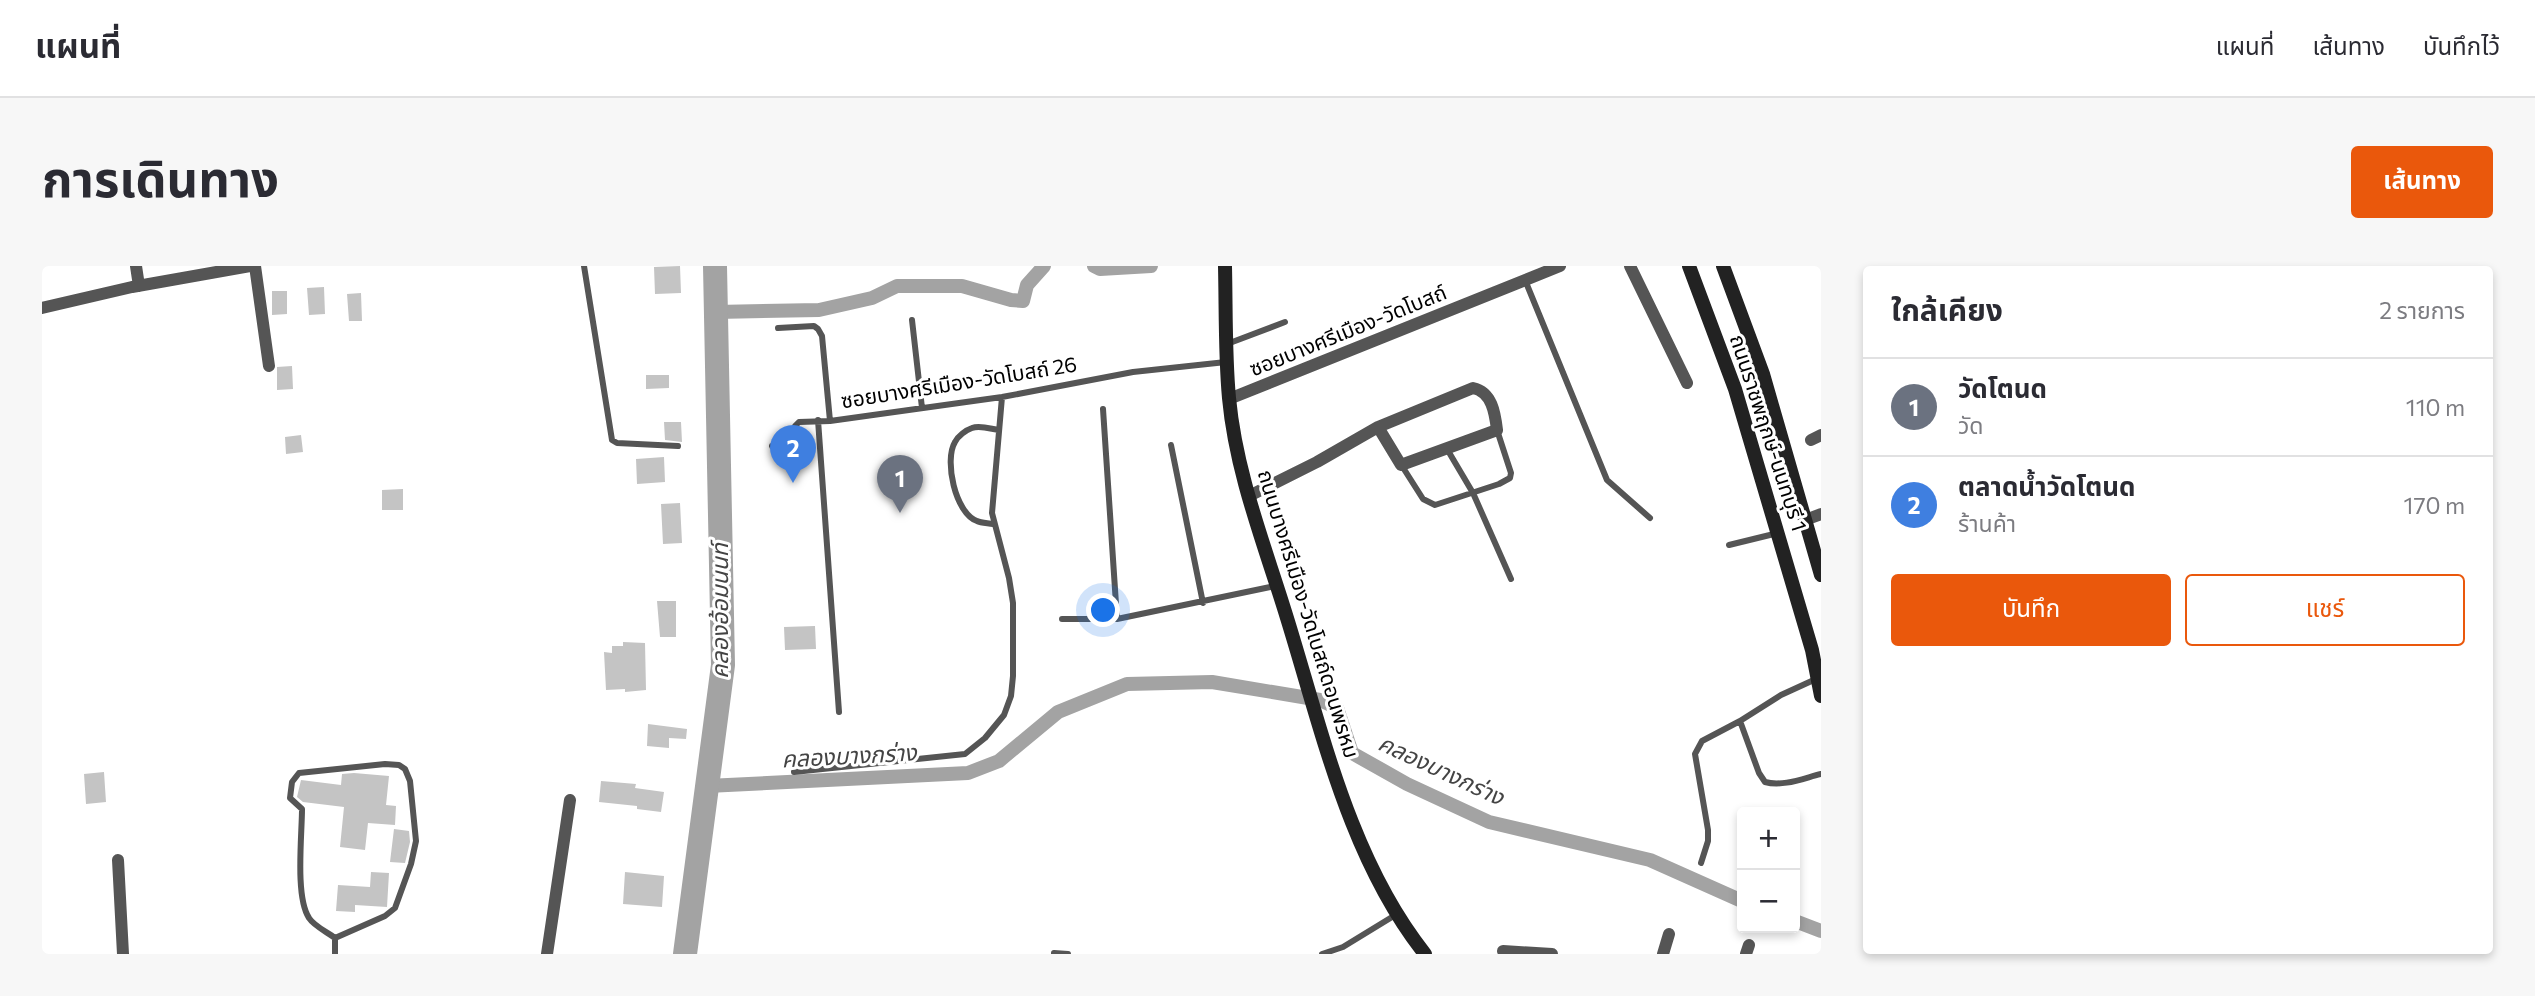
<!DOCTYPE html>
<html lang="th">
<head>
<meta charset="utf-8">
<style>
  :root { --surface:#fff; --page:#f7f7f7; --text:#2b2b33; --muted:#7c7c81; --line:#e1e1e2; --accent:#ea580c }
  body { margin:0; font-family:Commissioner,"Noto Sans Thai",sans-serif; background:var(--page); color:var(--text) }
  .controls { position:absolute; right:21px; bottom:21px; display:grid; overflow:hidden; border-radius:7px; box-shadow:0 4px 10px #0003 }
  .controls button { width:63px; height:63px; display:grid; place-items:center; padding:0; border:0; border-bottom:2px solid var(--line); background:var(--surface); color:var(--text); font:35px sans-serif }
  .you { position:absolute; left:1062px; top:345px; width:24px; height:24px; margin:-18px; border:5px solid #fff; border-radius:50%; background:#1a73e8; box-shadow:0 0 0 10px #1a73e833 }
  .badge { display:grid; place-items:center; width:46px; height:46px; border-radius:50%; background:var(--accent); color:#fff; font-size:23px; font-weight:700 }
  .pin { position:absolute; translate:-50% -58px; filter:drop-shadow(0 2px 4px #0008) }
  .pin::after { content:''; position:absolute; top:37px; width:24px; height:21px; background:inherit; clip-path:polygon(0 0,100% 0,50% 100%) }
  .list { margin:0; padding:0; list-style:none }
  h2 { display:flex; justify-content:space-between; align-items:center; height:91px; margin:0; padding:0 28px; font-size:30px }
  h2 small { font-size:23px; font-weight:400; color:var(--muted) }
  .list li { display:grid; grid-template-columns:46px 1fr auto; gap:21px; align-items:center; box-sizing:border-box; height:98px; padding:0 28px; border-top:2px solid var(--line) }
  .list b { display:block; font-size:26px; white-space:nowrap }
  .list p { margin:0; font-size:23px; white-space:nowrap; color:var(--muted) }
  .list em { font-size:23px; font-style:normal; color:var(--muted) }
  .actions { display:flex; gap:14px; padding:21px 28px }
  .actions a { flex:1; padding:16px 0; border:2px solid var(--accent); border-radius:7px; text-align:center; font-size:24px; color:var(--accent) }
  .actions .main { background:var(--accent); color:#fff }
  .map { position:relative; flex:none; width:1779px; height:688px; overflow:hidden; border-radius:7px }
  header { display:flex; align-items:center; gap:42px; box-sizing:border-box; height:98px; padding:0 35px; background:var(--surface); border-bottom:2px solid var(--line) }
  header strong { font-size:33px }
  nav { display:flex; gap:38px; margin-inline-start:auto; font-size:24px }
  .intro { display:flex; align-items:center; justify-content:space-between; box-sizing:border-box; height:168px; padding:0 42px }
  h1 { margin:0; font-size:49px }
  .button { padding:18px 32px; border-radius:7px; background:var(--accent); color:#fff; font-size:24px; font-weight:700 }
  main { display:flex; gap:42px; padding:0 42px }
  aside { flex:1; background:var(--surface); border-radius:7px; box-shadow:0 4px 10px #0003 }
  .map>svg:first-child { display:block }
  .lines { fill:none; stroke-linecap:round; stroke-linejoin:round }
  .canal { stroke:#a3a3a3; stroke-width:14 }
  .river { stroke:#a3a3a3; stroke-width:24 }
  .building { fill:#c4c4c4 }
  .lane { stroke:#555; stroke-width:6 }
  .street { stroke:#555; stroke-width:12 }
  .secondary { stroke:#222; stroke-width:14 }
  .labels { text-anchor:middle; stroke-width:6; stroke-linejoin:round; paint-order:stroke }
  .street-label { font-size:21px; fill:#000; stroke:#fff }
  .water-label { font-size:23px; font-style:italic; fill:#444; stroke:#fff }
</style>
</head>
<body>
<header>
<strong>แผนที่</strong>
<nav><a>แผนที่</a><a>เส้นทาง</a><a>บันทึกไว้</a></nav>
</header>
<div class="intro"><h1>การเดินทาง</h1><a class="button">เส้นทาง</a></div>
<main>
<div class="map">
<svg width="1779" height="688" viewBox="0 0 1779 688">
  <rect width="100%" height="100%" fill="#fff"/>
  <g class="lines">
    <path class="canal" d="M1052 0 1058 3 1109 0
      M674 46 777 44 830 32 855 20H920L969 34 981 35 985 19 1002 0
      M665 520 926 507 957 495 1016 446 1085 418 1170 416 1278 434 1295 442 1310 487 1365 518 1447 556 1608 594 1700 635
      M1753 655 1779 665"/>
    <path class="river" d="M643 688 681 399 673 0"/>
  </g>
  <path class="building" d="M638 0 639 27 613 28 612 1Z
    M282 21 283 48 267 49 265 22Z
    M230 25H245V48L230 49Z
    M319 27 320 55H307L305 28Z
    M250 100 251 123 235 124V101Z
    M604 109H627V122L604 123Z
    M622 156H639L640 176 623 174Z
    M259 169 261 186 244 188 243 171Z
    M622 191 623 216 595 218 594 193Z
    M361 223V244H340V224Z
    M638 237 640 277 621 278 619 238Z
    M615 335H634V371H618Z
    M773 360 774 383 743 384 742 361Z
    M581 376 603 377 604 424 583 426V423L564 424 562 386 570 387V380H581Z
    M606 458 645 463 644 473 627 472V482L605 480Z
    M62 506 64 536 44 538 42 508Z
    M312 507 347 510 344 539 354 540 353 559 326 557 323 584 298 581 302 541 261 536 255 531 259 514 299 519 300 508Z
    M559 515 594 518 593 522 622 526 619 546 595 543V540L557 536Z
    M352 563 367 565 368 576 363 597 348 596Z
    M329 606 347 607 345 641 313 639V646L294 645 296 619 328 621Z
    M583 606 622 610 620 641 581 638Z"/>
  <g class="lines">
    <path class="lane" d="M542 0 570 174 575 177 636 180
      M1483 14 1565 214 1608 252
      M870 54 880 142
      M736 62 772 60 776 63 780 70 788 155
      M1185 78 1243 56
      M1061 143 1075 353
      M776 154 797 446
      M1129 179 1161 337
      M730 180 752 177 753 160 757 156 788 155 960 131 1091 106 1184 96
      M1405 183 1431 227 1469 313
      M1360 200 1381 233 1393 239 1457 218 1468 212 1469 207 1455 164
      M951 258C946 257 939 257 935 255 913 247 902 194 913 176 916 170 924 164 930 162 938 159 949 163 957 164
      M1687 279 1736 267
      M1020 353H1075L1233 320
      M1774 413 1739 429 1698 455 1717 507 1723 516C1741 521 1762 512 1779 508
      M752 506 923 488 943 472 962 449 969 430 971 410V337L967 312 950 247 960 131
      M1659 597 1666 575V564L1653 488 1660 475 1698 455
      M293 672 343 650 353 642 369 598 374 575 368 515 363 503 357 499 343 498 257 507 250 516 248 532 260 543C260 569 253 631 267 652 272 660 285 666 293 672V688
      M1012 687 1026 688
      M1280 688 1301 681 1355 648"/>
    <path class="street" d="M94 0 97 20
      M213 0 227 100
      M1588 0 1645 117
      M0 42 90 21 208 0
      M1187 133 1518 0
      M1769 174 1779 169
      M1207 230 1275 196 1336 161 1431 122C1450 126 1453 147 1455 164L1359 199 1336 161
      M1763 254 1779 248
      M76 594 81 688
      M1461 685 1510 688
      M505 688 528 534
      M1621 688 1627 668
      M1704 688 1707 679"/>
    <path class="secondary" d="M1183 0C1184 44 1183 89 1187 132 1194 208 1223 280 1245 352 1280 465 1308 594 1383 688
      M1647 0 1693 123 1770 384 1779 430
      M1681 0 1721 108 1779 309"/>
  </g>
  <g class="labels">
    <g class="street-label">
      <text transform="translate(1306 65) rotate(-22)" y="7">ซอยบางศรีเมือง-วัดโบสถ์</text>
      <text transform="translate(917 117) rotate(-9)" y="7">ซอยบางศรีเมือง-วัดโบสถ์ 26</text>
      <text transform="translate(1726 167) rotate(72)" y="7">ถนนราชพฤกษ์-นนทบุรี 1</text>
      <text transform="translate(1266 348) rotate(73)" y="7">ถนนบางศรีเมือง-วัดโบสถ์ดอนพรหม</text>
    </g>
    <g class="water-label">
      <text transform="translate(678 345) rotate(-90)" y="8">คลองอ้อมนนท์</text>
      <text transform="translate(807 490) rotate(-3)" y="8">คลองบางกร่าง</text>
      <text transform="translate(1399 504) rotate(25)" y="8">คลองบางกร่าง</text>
    </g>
  </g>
</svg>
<div class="controls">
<button>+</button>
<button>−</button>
</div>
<div class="you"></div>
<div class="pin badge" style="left:858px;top:247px;background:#6b7280">1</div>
<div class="pin badge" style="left:751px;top:217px;background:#3f7fe0">2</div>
</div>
<aside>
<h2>ใกล้เคียง<small>2 รายการ</small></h2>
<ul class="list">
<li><span class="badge" style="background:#6b7280">1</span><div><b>วัดโตนด</b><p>วัด</p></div><em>110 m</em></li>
<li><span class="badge" style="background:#3f7fe0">2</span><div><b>ตลาดน้ำวัดโตนด</b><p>ร้านค้า</p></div><em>170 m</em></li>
</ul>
<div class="actions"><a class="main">บันทึก</a><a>แชร์</a></div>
</aside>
</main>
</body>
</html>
